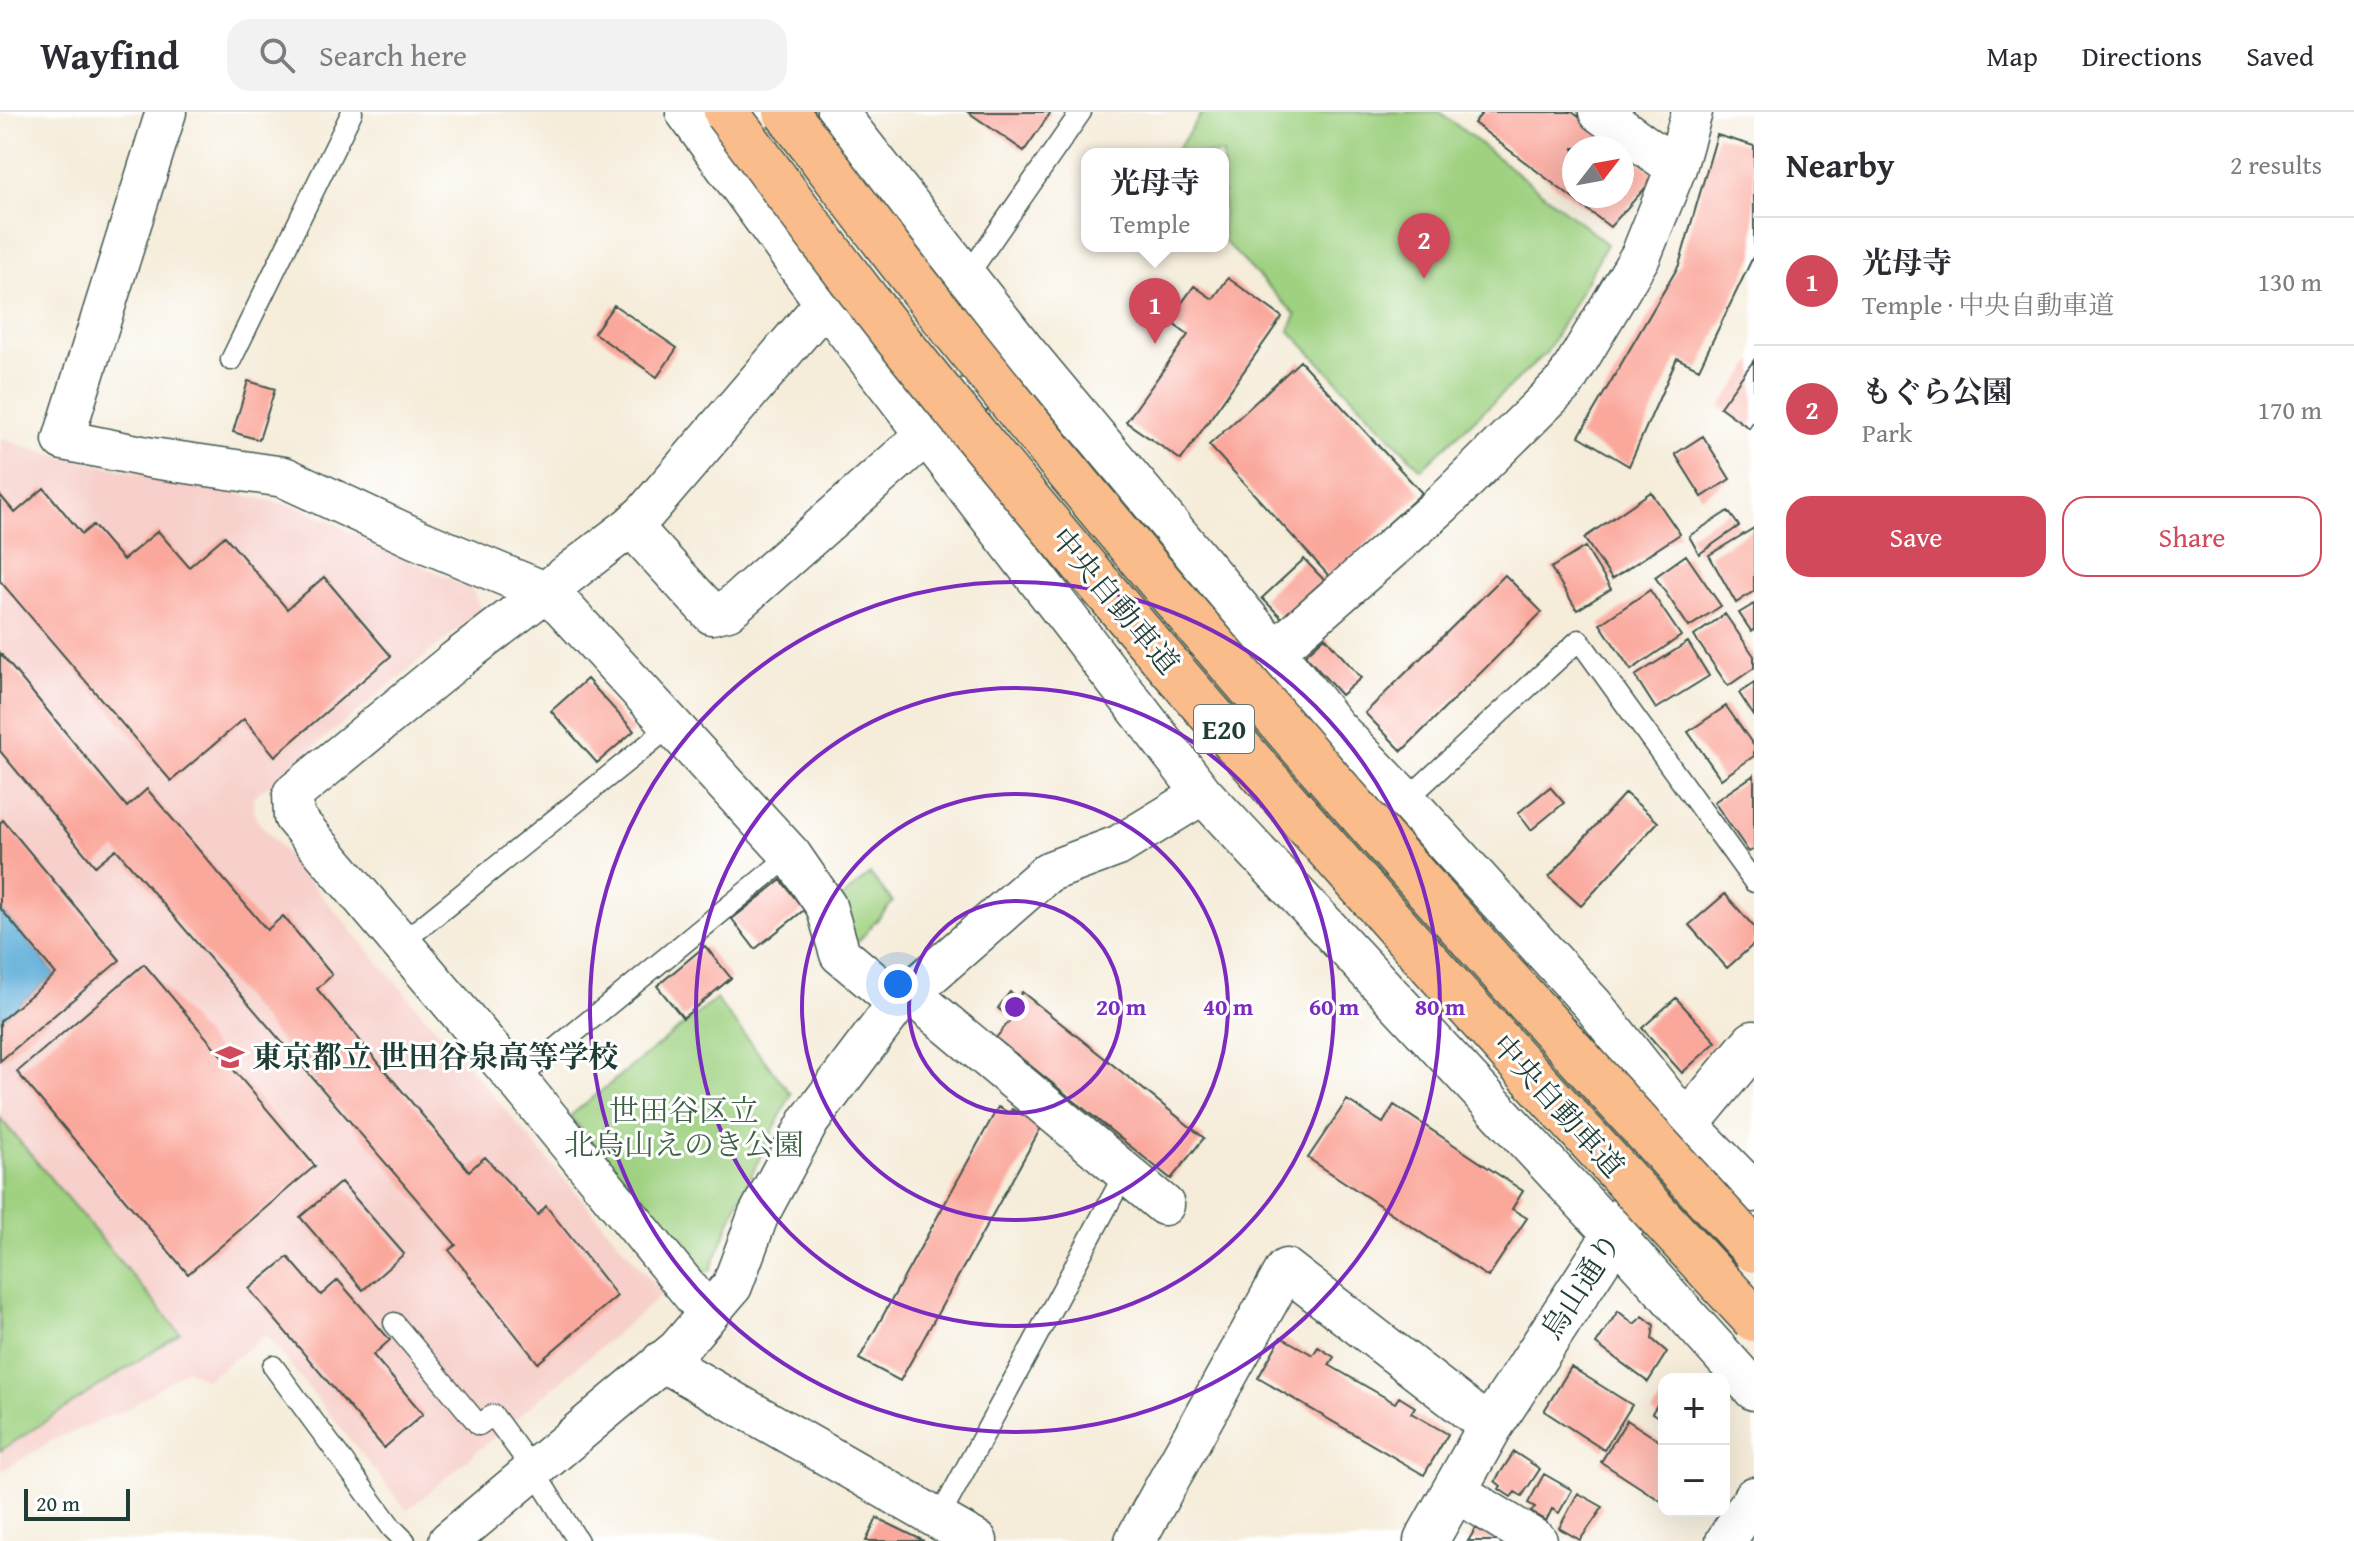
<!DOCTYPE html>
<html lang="en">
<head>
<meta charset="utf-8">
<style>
  :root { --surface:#fff; --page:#f2f2f3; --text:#2b2b33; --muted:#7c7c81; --line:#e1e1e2; --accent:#d1495b }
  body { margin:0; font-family:"Gentium Book Plus","Noto Serif JP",serif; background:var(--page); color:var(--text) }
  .controls { position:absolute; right:24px; bottom:24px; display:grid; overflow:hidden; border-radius:16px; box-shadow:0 8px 32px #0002 }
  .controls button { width:72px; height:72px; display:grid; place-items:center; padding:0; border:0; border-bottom:2px solid var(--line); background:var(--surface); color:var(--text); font:40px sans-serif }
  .compass { position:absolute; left:1562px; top:24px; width:72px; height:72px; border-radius:50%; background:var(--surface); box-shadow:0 8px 32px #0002; rotate:59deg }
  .scale { position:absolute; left:24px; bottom:20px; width:106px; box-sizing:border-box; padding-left:8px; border:4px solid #1f3d34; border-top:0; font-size:22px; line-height:28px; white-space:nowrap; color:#1f3d34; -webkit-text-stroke:6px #fff; paint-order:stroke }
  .you { position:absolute; left:898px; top:872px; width:28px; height:28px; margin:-20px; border:6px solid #fff; border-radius:50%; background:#1a73e8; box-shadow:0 0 0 12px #1a73e833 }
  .badge { display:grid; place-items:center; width:52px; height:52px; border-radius:50%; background:var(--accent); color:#fff; font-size:26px; font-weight:700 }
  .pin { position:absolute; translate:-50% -66px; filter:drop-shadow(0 2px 4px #0008) }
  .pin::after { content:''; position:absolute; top:42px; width:28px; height:24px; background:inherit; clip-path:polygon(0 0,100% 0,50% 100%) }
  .popup { position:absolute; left:1081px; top:36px; width:148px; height:104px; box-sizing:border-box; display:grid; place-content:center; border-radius:16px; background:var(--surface); filter:drop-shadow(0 2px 6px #0005); font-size:26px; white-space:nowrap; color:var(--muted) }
  .popup b { font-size:30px; color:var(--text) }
  .popup::after { content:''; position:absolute; left:50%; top:100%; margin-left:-16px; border:16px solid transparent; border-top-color:var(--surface) }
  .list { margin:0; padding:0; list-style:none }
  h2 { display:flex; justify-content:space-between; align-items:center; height:104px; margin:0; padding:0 32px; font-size:34px }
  h2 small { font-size:26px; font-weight:400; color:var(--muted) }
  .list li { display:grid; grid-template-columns:52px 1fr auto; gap:24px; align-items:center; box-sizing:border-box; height:128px; padding:0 32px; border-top:2px solid var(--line) }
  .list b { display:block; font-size:30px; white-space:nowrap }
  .list p { margin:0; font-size:26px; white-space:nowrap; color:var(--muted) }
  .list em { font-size:26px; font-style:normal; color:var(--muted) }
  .actions { display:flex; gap:16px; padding:24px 32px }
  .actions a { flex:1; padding:18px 0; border:2px solid var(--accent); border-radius:24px; text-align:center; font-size:28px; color:var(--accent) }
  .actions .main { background:var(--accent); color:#fff }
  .icon { flex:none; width:44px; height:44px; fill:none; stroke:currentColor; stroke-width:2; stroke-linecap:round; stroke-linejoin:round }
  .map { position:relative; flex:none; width:1754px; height:1429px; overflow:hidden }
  header { display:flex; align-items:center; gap:48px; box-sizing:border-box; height:112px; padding:0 40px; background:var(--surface); border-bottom:2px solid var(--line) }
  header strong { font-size:38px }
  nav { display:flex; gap:44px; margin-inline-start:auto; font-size:28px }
  .search { width:560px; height:72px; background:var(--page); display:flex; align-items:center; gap:20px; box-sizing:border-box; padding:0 28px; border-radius:24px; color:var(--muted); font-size:30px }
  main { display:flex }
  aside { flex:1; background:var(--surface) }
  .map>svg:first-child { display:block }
  .built { fill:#f7d0cb }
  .green { fill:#9fd181; stroke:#5f875a; stroke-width:2 }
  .water { fill:#5eaed9; stroke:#3e7686; stroke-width:2 }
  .building { fill:#fba89c }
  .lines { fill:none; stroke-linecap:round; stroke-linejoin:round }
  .service-casing { stroke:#3f574d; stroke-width:23 }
  .minor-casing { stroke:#3f574d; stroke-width:43 }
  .tertiary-casing { stroke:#3f574d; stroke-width:47 }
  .service { stroke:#fff; stroke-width:20 }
  .minor { stroke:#fff; stroke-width:40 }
  .tertiary { stroke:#fff; stroke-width:44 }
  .motorway-bridge-casing { stroke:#3f574d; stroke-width:47; stroke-linecap:butt }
  .motorway-bridge { stroke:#f9bc8a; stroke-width:44 }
  .ring { fill:none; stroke:#7b2cbf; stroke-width:4 }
  .labels { text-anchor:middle; stroke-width:6; stroke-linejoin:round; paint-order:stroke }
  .shield { fill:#fff; stroke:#627771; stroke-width:2 }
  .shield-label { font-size:28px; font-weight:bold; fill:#1f3d34 }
  .street-label { font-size:30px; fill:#1f3d34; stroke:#fff }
  .poi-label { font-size:30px; font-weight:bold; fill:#1f3d34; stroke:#fff; text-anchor:start }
  .park-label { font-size:30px; fill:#3f6247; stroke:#fff }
  .centre { fill:#7b2cbf; stroke:#fff; stroke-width:4 }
  .ring-label { font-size:24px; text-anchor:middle; font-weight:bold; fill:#7b2cbf; stroke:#fff; stroke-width:6; stroke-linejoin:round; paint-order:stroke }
</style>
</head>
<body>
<header>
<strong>Wayfind</strong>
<div class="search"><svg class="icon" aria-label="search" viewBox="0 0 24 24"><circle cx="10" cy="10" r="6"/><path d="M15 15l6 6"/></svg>Search here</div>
<nav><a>Map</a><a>Directions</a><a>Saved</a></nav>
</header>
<main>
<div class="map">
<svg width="1754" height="1429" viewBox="0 0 1754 1429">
  <rect width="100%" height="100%" fill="#fff"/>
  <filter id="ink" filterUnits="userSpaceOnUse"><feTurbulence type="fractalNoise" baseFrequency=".0125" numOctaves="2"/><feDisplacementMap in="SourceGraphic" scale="16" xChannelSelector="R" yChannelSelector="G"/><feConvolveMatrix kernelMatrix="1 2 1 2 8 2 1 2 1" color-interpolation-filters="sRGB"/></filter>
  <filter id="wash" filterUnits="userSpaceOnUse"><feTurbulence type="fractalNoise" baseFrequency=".006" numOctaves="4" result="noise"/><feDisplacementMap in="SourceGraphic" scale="32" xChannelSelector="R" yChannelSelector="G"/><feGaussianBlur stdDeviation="1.8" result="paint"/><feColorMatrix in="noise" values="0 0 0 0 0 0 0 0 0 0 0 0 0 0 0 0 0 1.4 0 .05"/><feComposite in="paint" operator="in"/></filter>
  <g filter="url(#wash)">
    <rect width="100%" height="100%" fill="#f5ecd9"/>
    <path class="built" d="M0 326 48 342 299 395 473 478 481 498 253 685 256 707 663 1182 407 1399 266 1223 206 1268 187 1257 129 1296 53 1328 0 1360Z"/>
    <path class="green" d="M1203 0H1440L1607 132 1546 241 1421 357 1289 218 1296 203 1223 128V42H1174Z
      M870 762 893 790 855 833 840 787Z
      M716 887 791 982 739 1088 710 1159 698 1160 570 1004Z
      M0 1006 180 1221 0 1339Z"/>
    <path class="water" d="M0 796 56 862 0 909Z"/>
    <g id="blocks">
      <path class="building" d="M968 0H1051L1024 39Z
        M1483 0H1572L1621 36H1574V84H1622V37L1657 63 1610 115 1474 11Z
        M1717 23 1754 34V143L1699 257 1677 246 1629 354 1579 324 1679 153Z
        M1228 166 1282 205 1181 348 1126 310 1188 223 1169 209 1194 174 1213 187Z
        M614 193 677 236 657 265 594 221Z
        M1754 248V309L1749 316 1720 295Z
        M1300 249 1422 381 1330 465 1209 333Z
        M248 269 275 277 259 328 233 320Z
        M1703 324 1730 367 1702 385 1675 342Z
        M44 376 82 422 93 413 123 448 158 419 189 455 225 424 287 497 324 465 391 544 275 644 244 607 171 669 0 469V383L15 401Z
        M1651 380 1680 422 1612 467 1584 426Z
        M1728 399 1739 414 1699 442 1689 424Z
        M1754 416V479L1736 491 1709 443Z
        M1585 435 1611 477 1577 498 1551 456Z
        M1686 443 1721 494 1689 515 1655 465Z
        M1304 447 1324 468 1282 506 1262 486Z
        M1505 463 1542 500 1402 639 1365 601Z
        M1650 478 1681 524 1631 558 1600 512Z
        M1754 492V518L1751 519 1739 501Z
        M1725 502 1754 544V556L1728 574 1694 524Z
        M1325 525 1361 566 1341 583 1305 543Z
        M1688 530 1709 564 1656 597 1635 564Z
        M0 541 127 695 147 677 267 818 283 804 332 863 317 877 469 1059 485 1045 538 1103 546 1094 617 1184 538 1251 449 1138 456 1133 116 737 95 754 0 639Z
        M587 567 634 619 597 651 551 599Z
        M1754 571V604L1739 581Z
        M1726 594 1754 634V644L1721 667 1688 620Z
        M1754 663V737L1749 740 1714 690Z
        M1550 675 1564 691 1531 718 1518 701Z
        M1625 681 1658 710 1581 794 1549 765Z
        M3 708 120 848 0 949V909L56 862 0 796V711Z
        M781 768 804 798 755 837 732 807Z
        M1725 782 1754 815V832L1727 856 1689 813Z
        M705 834 731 866 683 906 657 874Z
        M144 852 315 1054 188 1162 17 960Z
        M1010 880 1018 886 1022 880 1204 1026 1171 1067 996 926 1011 907 998 896Z
        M1676 886 1716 930 1682 961 1642 916Z
        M1347 988 1383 1011 1394 993 1523 1079 1512 1097 1527 1106 1488 1165 1308 1046Z
        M998 995 1009 1001 1012 997 1042 1014 900 1269 859 1247Z
        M341 1070 404 1142 363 1178 300 1105Z
        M288 1145 321 1183 338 1168 390 1228 373 1243 423 1302 384 1336 249 1177Z
        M1618 1199 1634 1212 1643 1204 1654 1213 1652 1227 1667 1240 1648 1270 1596 1232Z
        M1281 1225 1313 1243 1318 1235 1334 1245 1329 1253 1395 1291 1399 1285 1415 1295 1411 1301 1448 1322 1424 1363 1258 1266Z
        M1571 1255 1632 1293 1604 1338 1544 1299Z
        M1664 1282V1309L1652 1301Z
        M1627 1308 1664 1332V1391L1601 1350Z
        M1514 1340 1540 1357 1522 1384 1515 1380 1511 1385 1499 1377 1501 1374 1495 1369Z
        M1544 1362 1572 1378 1559 1401 1552 1397 1546 1409 1531 1400 1535 1395 1528 1391Z
        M1578 1381 1603 1395 1580 1428 1559 1416Z
        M877 1406 924 1429H866Z
        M1484 1414 1509 1429H1468L1476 1416 1481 1419Z"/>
    </g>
  </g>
  <g filter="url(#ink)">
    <use href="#blocks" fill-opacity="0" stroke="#3f574d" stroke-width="2"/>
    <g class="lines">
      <defs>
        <path id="service" d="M967 164 1081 0
          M231 248 352 0
          M1406 688 1579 528 1754 770
          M400 832 672 613
          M517 968 791 743
          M394 1211 479 1313 493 1303 534 1359 578 1429
          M273 1254 392 1416 405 1429
          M938 1408 1125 1061"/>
        <path id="minor" d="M166 0 63 328 152 346 284 365 417 427 545 480 562 494 791 743 826 794 840 842 898 891
          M686 0 825 191 1203 682 1614 1123 1754 1278
          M837 0 1025 239 1275 539 1336 616 1406 688 1593 893 1687 1012 1754 1080
          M1599 0 1676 56
          M631 414 712 502 728 498 927 322 1017 246
          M1275 539 1442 392 1565 270 1641 143 1676 56 1692 0
          M910 881 1164 1093
          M707 1200 517 968 294 705 293 682 455 549 631 414 646 400 825 191
          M662 1249 977 1429
          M1454 1378 1537 1429
          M449 1429 678 1237 732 1174 758 1104 809 1009 898 891 1048 760 1118 734 1203 682
          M1135 1429 1286 1157 1490 1315
          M1726 1429 1754 1385"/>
        <path id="tertiary" d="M1426 1429 1490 1315 1687 1012 1754 931"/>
      </defs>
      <use href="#service" class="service-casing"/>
      <use href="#minor" class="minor-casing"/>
      <use href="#tertiary" class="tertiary-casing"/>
      <use href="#service" class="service"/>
      <use href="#minor" class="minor"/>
      <use href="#tertiary" class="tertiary"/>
      <defs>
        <path id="motorway-bridge" d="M726 0C783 76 839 154 899 229 1171 567 1459 889 1754 1207
          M786 0C835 64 882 128 932 191 1191 519 1471 830 1754 1138"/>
      </defs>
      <use href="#motorway-bridge" class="motorway-bridge-casing"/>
      <use href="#motorway-bridge" class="motorway-bridge"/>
    </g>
  </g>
  <g class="ring">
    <circle cx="1015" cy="895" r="106"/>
    <circle cx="1015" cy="895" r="213"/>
    <circle cx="1015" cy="895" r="319"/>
    <circle cx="1015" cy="895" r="425"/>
  </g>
  <defs>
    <symbol id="school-bare" viewBox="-9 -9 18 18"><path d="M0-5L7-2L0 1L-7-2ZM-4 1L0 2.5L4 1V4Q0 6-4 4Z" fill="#d1495b" stroke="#fff" stroke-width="2.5" paint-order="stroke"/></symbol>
  </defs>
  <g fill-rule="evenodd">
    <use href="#school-bare" x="210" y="925" width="40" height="40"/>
  </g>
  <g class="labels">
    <rect class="shield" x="1194" y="593" width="60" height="48" rx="6"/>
    <g class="shield-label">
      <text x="1224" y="627">E20</text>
    </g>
    <g class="street-label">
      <text transform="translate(1115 489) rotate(50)" y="10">中央自動車道</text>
      <text transform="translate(1558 994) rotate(48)" y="10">中央自動車道</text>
      <text transform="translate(1581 1174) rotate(-57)" y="10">烏山通り</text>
    </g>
    <g class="poi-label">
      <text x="252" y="955">東京都立 世田谷泉高等学校</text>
    </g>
    <g class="park-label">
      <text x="684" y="1009">世田谷区立<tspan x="684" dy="34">北烏山えのき公園</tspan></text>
    </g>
  </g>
  <circle cx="1015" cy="895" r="12" class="centre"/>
  <g class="ring-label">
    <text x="1121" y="903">20 m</text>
    <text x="1228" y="903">40 m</text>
    <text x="1334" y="903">60 m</text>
    <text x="1440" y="903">80 m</text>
  </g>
</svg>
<div class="controls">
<button>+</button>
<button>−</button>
</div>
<svg class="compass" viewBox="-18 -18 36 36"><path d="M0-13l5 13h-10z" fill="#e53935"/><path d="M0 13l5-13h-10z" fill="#7c7c81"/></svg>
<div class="scale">20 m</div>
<div class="you"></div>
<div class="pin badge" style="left:1155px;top:232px">1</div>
<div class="popup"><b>光母寺</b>Temple</div>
<div class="pin badge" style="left:1424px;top:167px">2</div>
</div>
<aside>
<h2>Nearby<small>2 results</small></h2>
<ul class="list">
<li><span class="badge">1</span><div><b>光母寺</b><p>Temple · 中央自動車道</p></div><em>130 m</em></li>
<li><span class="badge">2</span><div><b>もぐら公園</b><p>Park</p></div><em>170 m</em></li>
</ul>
<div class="actions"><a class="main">Save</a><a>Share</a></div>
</aside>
</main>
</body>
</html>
